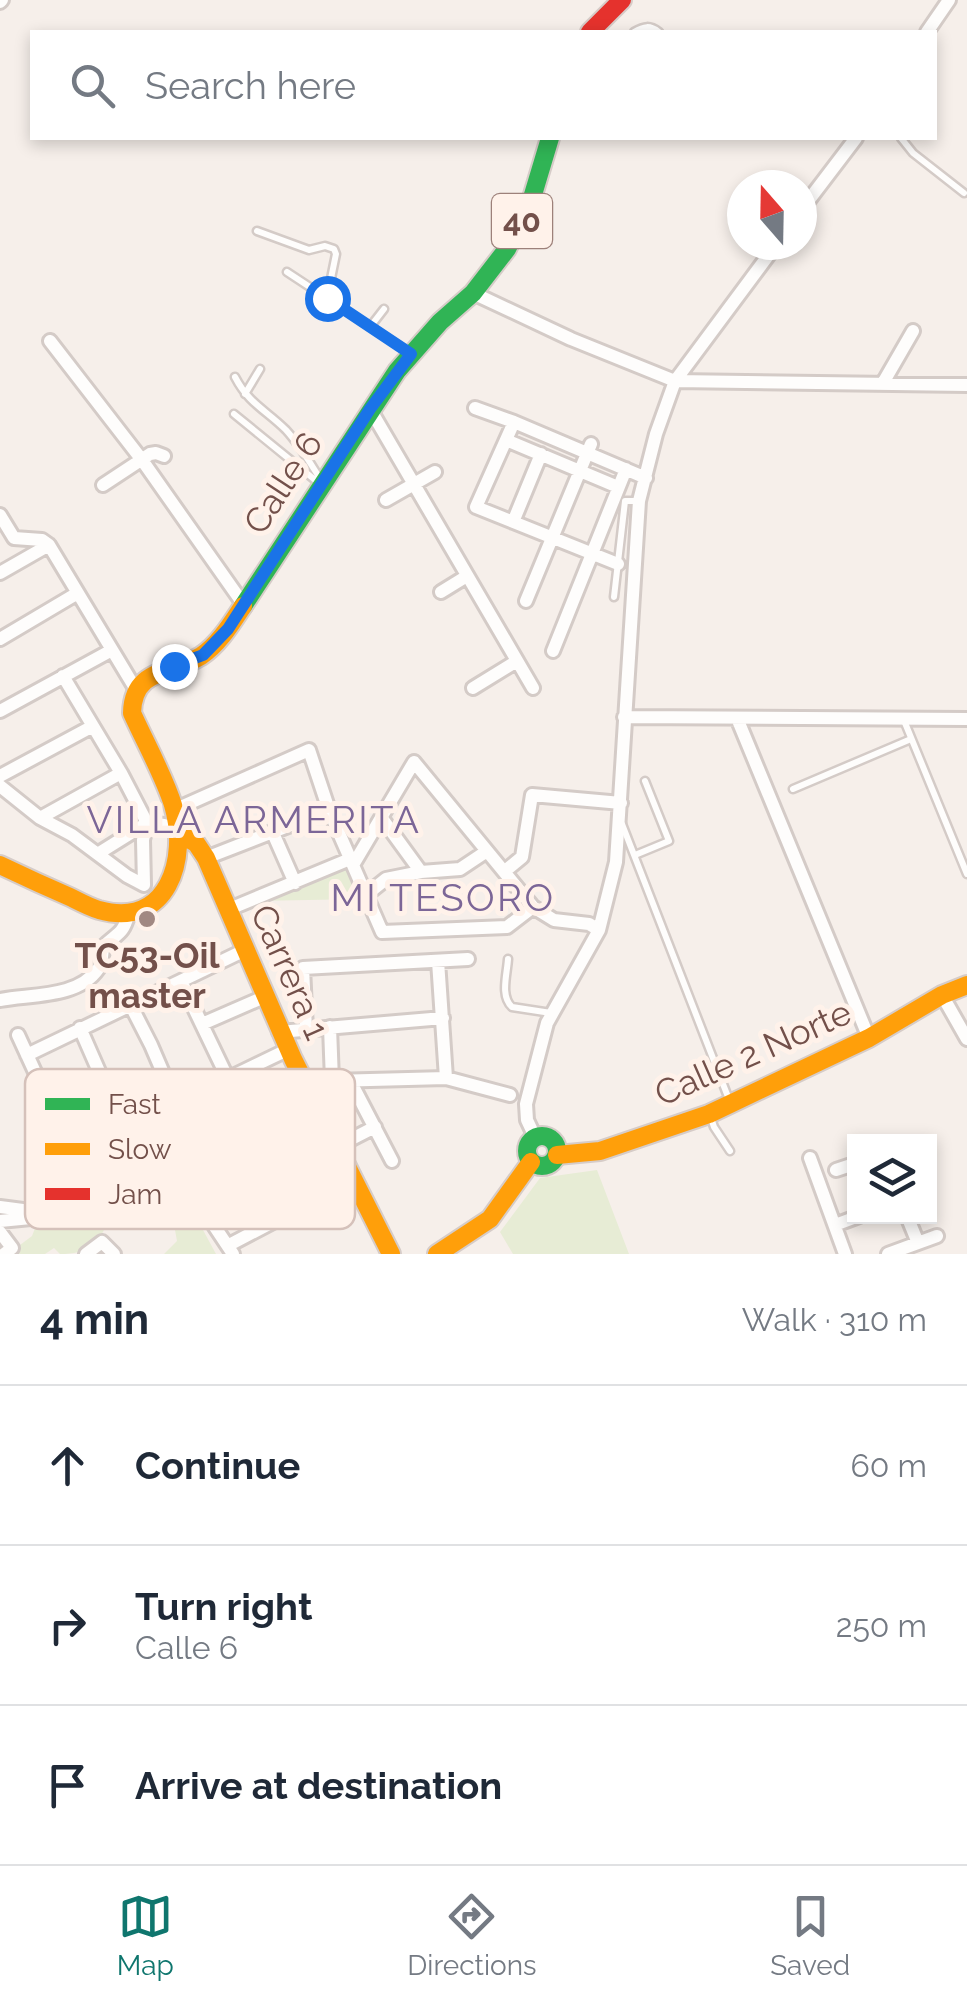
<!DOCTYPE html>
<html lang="en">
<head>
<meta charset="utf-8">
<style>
  :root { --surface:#fff; --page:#f2f2f3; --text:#1f2937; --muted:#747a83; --line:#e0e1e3; --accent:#0f766e }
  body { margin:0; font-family:Raleway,sans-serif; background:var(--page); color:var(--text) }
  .controls { position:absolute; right:30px; bottom:30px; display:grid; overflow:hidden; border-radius:0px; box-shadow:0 5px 15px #0003 }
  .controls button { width:90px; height:90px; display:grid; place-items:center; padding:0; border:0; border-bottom:2px solid var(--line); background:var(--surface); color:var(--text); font:50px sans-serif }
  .compass { position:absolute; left:727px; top:170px; width:90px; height:90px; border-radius:50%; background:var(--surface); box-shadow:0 5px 15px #0003; rotate:340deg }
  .stop { position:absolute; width:30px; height:30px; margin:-22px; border:8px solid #1a73e8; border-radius:50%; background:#fff }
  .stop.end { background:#1a73e8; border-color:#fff; box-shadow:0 2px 10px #0008 }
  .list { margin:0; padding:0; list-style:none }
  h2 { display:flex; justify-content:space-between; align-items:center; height:130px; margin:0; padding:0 40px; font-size:42px }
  h2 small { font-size:32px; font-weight:400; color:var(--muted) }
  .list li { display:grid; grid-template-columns:65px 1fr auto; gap:30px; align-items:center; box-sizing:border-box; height:160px; padding:0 40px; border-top:2px solid var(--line) }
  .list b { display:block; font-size:38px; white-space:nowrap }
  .list p { margin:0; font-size:32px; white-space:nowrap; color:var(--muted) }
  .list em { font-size:32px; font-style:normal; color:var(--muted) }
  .icon { flex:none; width:55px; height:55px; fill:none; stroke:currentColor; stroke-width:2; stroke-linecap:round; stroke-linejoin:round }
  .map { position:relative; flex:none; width:967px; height:1254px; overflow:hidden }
  .search { position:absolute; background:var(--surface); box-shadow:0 5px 15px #0003; left:30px; right:30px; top:30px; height:110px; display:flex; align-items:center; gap:25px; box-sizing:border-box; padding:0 35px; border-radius:0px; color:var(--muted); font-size:38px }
  .sheet { height:610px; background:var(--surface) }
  nav { display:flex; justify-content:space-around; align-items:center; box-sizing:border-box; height:140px; border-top:2px solid var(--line); background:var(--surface); font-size:28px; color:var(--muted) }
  nav a { display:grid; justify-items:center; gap:5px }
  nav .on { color:var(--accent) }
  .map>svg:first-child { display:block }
  .green { fill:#e7ecd5 }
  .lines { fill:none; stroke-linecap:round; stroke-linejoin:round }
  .lane-casing { stroke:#d4cbc7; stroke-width:11 }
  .street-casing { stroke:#d4cbc7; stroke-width:18 }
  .fast-casing { stroke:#d6ccc8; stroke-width:22 }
  .slow-casing { stroke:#d6ccc8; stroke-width:22 }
  .jam-casing { stroke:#d6ccc8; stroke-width:22 }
  .lane { stroke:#fefdfc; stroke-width:6 }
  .street { stroke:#fefdfc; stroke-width:12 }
  .fast { stroke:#30b455; stroke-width:18 }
  .slow { stroke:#ff9f0a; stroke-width:18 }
  .jam { stroke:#e5322d; stroke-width:18 }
  .route { stroke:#1a73e8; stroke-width:12 }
  .poi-dot { fill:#a18882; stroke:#fff2ea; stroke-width:4 }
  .labels { text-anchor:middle; stroke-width:10; stroke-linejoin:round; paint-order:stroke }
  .shield { fill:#fff2ea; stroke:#9d817a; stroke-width:2.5 }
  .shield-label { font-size:32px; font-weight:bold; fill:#73504a }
  .street-label { font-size:35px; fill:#73504a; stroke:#fff2ea }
  .poi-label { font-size:35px; font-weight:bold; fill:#73504a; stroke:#fff2ea }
  .neighbourhood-label { font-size:38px; letter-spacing:2.5px; fill:#7c6697; stroke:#fff2ea }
  .key { fill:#fff2ea; stroke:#d5c1ba; stroke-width:2.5 }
  .key-label { font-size:28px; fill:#73504a }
</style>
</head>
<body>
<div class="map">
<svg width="967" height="1254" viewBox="0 0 967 1254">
  <rect width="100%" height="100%" fill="#f6efea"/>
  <path class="green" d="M346 861 362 899 255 901Z
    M597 1170 629 1254H513L500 1232 540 1178Z
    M109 1219C99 1244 88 1254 60 1254L54 1248 45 1254H8L32 1236 37 1223Z
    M173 1219 203 1230 216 1254H164L177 1241Z"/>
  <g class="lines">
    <defs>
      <path id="lane" d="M634 32C644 26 650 25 659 32
        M901 138 913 153 964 193
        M257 231 309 250 325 246 334 249 336 254 327 298
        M287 272 410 353
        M370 327 384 309
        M235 377C249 404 266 410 286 430 299 444 309 461 319 477
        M245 394 260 369
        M234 414 320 484
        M614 597 625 501H637
        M903 718 967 874
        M793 789 911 739
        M622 824 730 1102
        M635 855 669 841 645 781
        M508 959C507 975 500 996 512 1007L551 1013
        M710 1115 714 1127 730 1151"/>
      <path id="street" d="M0 2 2 0
        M927 32 949 0
        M802 209 856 138
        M473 293 571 339 675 381 967 385
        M50 341 142 460 244 605
        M883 383 913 331
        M475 408 514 422 646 478
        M370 409 533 688
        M514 422 476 507 618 564
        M506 440 618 487
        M103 485 150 454 156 453 164 456
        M386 500 435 472
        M0 515 14 538 42 540 49 545
        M513 522 541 454
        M49 545 135 688
        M0 573 49 545
        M441 592 467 576
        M526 601 591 444
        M0 639 76 594
        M553 651 626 469
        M473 688 517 661
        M0 711 112 650
        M624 717 967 719
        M737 718 869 1038
        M0 776 93 726
        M0 786 40 818 72 835 127 876 144 885 143 840 147 823 121 773 63 676
        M174 810 309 750 329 810 382 932 507 927 533 907
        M381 817 421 872
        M40 818 121 773
        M273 833 295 883
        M99 853 147 823 164 825 176 832
        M206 858 329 810
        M353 865 414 762 533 907 554 920 589 924 599 930
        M505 871 522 857 532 795 621 803
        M366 895 386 879 421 872 460 869 487 851
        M227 910 350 859
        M438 961 446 1078
        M181 981 265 1156
        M942 995 967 1039
        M0 1000C31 994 78 998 98 969 103 963 102 954 103 947 117 933 123 935 128 915
        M130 1004 151 1045 175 1101
        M202 1024 264 997
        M330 1027 332 1081 446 1078 510 1095
        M80 1028 122 1124
        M306 1029 303 968 468 959
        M279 1032 443 1018
        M18 1035 69 1146 227 1079 287 1050
        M27 1055 243 951
        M355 1090 392 1161
        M535 1137 527 1120 526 1104 547 1023 599 930 616 862 639 501 656 434 675 381 776 245
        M334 1148 375 1127
        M810 1158 845 1254
        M836 1170 854 1164
        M170 1206 322 1124
        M0 1207 38 1212 170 1206 193 1209 213 1224 233 1254
        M907 1216 918 1243
        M0 1221 31 1218 36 1214
        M835 1225 859 1216
        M0 1232 12 1248 4 1254
        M229 1245 351 1181
        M86 1254 102 1242 114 1254
        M888 1254 937 1236"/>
      <path id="fast" d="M243 606 397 371 440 322 473 293 507 249 532 198 550 138
        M527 1151a15 15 0 1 1 30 0a15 15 0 1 1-30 0Z"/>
      <path id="slow" d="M176 832 196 843 206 858 293 1059 391 1254
        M0 865C23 876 47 887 70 897 80 902 89 907 99 910 168 929 189 859 173 805 164 776 145 742 132 713 133 668 171 674 201 656 219 644 231 624 243 606
        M557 1155 600 1151 709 1114 869 1038 942 995 967 985
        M437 1254 490 1219 531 1162"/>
      <path id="jam" d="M590 32 622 0"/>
    </defs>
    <use href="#lane" class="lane-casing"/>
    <use href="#street" class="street-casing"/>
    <use href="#fast" class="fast-casing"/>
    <use href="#slow" class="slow-casing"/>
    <use href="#jam" class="jam-casing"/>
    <use href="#lane" class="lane"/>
    <use href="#street" class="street"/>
    <use href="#fast" class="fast"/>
    <use href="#slow" class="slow"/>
    <use href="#jam" class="jam"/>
  </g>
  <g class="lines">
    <path class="route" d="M174 666 203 655 228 629 370 409 411 354 327 298"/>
  </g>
  <circle class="poi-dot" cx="147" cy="919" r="10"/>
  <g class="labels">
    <rect class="shield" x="492" y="194" width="60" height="54" rx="8"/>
    <g class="shield-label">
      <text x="522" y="232">40</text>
    </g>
    <g class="street-label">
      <text transform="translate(283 483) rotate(-57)" y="12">Calle 6</text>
      <text transform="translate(290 972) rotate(66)" y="12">Carrera 1</text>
      <text transform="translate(753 1053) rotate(-24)" y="12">Calle 2 Norte</text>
    </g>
    <g class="poi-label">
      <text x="147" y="968">TC53-Oil<tspan x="147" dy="40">master</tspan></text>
    </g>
    <g class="neighbourhood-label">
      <text x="254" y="833">VILLA ARMERITA</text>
      <text x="443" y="911">MI TESORO</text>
    </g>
  </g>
  <rect x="25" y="1069" width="330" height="160" rx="15" class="key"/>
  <rect x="45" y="1098" width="45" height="12" fill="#30b455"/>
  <rect x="45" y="1143" width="45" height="12" fill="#ff9f0a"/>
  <rect x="45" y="1188" width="45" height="12" fill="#e5322d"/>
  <g class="key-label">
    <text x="108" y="1114">Fast</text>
    <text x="108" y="1159">Slow</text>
    <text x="108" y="1204">Jam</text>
  </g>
</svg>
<div class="controls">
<button><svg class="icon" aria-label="layers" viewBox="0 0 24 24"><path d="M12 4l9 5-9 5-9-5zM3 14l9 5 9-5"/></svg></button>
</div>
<svg class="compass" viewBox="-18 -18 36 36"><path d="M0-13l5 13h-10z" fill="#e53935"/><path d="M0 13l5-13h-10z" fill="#747a83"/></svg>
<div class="stop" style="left:327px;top:298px"></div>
<div class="stop end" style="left:174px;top:666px"></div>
<div class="search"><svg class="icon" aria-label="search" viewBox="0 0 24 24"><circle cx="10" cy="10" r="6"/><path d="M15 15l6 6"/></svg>Search here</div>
</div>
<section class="sheet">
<h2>4 min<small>Walk · 310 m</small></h2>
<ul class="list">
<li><svg class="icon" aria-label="ahead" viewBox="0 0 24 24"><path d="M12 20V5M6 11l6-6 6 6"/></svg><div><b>Continue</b></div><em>60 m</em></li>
<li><svg class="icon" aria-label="right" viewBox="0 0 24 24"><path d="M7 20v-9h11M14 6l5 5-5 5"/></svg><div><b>Turn right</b><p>Calle 6</p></div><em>250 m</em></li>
<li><svg class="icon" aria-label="arrive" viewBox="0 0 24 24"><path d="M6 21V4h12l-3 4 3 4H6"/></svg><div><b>Arrive at destination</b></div></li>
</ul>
</section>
<nav>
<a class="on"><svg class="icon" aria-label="map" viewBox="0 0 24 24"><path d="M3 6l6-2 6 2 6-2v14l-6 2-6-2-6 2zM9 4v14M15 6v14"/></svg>Map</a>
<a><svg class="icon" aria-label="directions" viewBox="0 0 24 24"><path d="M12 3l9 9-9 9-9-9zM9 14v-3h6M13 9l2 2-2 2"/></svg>Directions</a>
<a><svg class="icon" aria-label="saved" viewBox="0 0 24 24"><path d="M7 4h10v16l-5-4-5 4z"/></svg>Saved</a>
</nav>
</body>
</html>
